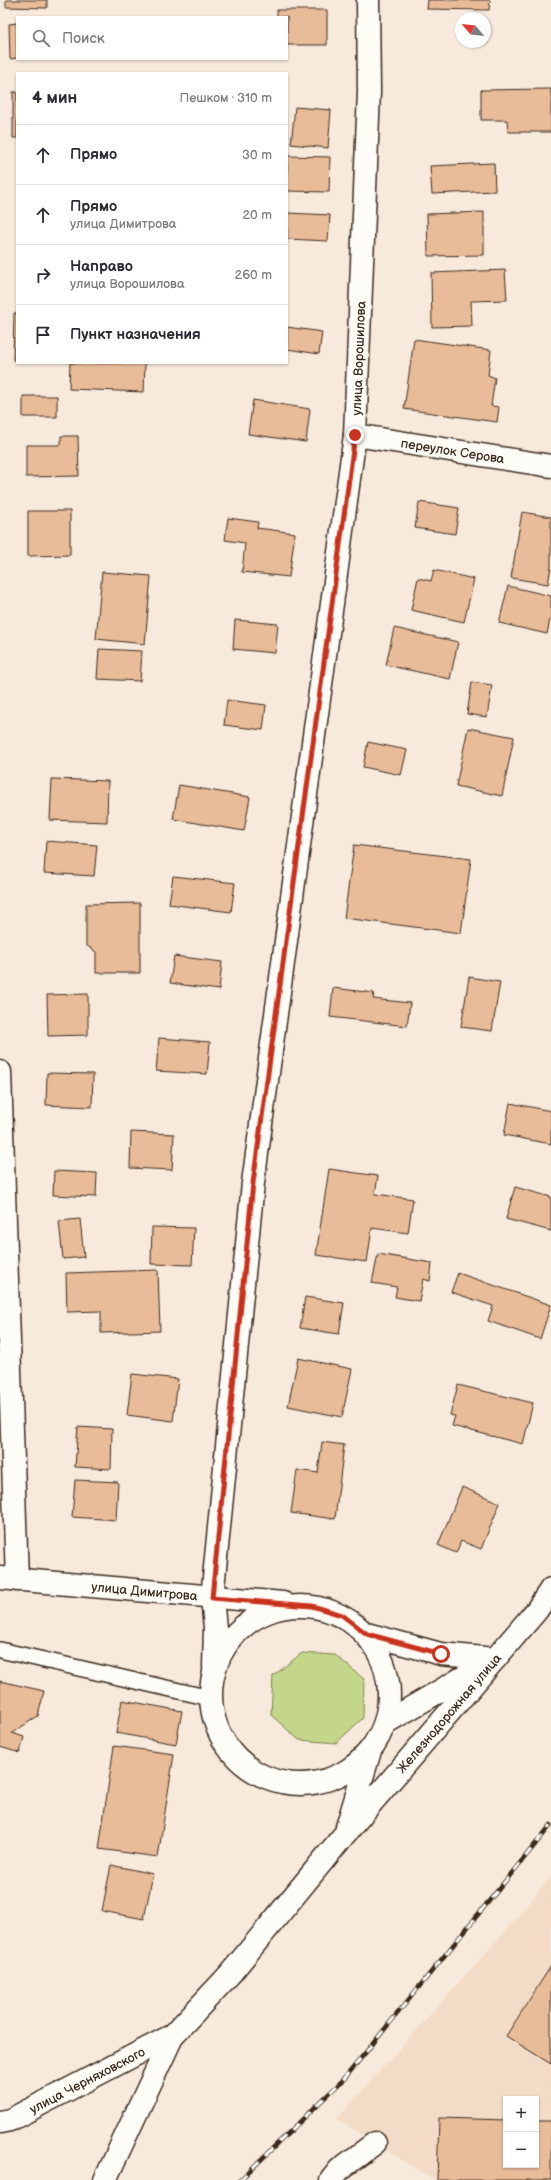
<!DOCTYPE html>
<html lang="ru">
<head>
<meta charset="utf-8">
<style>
  :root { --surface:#fff; --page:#f2f2f3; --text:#2b2b33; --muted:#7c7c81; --line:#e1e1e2 }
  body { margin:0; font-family:"Balsamiq Sans",sans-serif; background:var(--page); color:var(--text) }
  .controls { position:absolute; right:12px; bottom:12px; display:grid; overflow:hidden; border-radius:0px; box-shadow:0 1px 3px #0004 }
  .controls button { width:36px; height:36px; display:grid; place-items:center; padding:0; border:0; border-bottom:1px solid var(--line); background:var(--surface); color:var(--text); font:20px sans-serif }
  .compass { position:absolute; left:455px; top:12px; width:36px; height:36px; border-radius:50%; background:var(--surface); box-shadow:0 1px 3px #0004; rotate:298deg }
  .stop { position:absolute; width:12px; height:12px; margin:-9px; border:3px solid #c8321e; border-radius:50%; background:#fff }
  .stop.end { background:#c8321e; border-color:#fff; box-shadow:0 1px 4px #0008 }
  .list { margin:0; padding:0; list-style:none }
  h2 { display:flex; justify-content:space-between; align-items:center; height:52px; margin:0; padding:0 16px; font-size:17px }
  h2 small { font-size:13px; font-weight:400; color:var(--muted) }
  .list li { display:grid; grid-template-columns:26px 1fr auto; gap:12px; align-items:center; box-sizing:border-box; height:60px; padding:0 16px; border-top:1px solid var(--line) }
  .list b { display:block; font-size:15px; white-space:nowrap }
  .list p { margin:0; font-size:13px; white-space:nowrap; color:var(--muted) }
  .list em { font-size:13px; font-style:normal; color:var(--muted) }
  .icon { flex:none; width:22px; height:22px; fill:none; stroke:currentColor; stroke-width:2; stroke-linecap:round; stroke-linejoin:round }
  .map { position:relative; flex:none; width:551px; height:2180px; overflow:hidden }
  .search { position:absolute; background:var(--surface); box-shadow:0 1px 3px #0004; left:16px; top:16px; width:272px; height:44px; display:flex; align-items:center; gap:10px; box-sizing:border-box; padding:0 14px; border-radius:0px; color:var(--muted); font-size:15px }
  .panel { position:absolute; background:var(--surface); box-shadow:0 1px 3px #0004; left:16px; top:72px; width:272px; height:292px; border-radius:0px }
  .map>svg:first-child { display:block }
  .built { fill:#f3dcc7; fill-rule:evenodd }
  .green { fill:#c3d68a; stroke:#7f8054 }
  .building { fill:#e9bc99; stroke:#3b2a1e }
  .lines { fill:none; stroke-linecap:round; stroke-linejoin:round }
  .lane-casing { stroke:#3b2a1e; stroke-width:18 }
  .street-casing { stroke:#3b2a1e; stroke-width:25 }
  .secondary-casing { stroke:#3b2a1e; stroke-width:25 }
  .lane { stroke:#fdfcf7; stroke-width:15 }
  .street { stroke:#fdfcf7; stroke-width:22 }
  .secondary { stroke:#fdfcf7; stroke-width:22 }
  .rail-casing { stroke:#3b2a1e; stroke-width:4.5 }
  .rail { stroke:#fdfcf7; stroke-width:3; stroke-dasharray:9; stroke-linecap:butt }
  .route { stroke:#c8321e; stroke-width:5 }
  .labels { text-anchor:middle; stroke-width:3; stroke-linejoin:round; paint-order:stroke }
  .street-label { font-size:13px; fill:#3b2a1e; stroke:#fdfcf7 }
</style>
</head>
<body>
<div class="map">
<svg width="551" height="2180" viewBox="0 0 551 2180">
  <rect width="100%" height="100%" fill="#f7e9db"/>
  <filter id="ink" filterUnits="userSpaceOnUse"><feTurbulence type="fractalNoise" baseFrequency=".025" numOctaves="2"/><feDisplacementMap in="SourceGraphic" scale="8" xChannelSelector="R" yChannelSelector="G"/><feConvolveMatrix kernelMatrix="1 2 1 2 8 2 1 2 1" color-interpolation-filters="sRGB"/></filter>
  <g filter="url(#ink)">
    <path class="built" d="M551 1876V2180H434L337 2119 523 1911ZM506 2099H536V2165H506Z"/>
    <path class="green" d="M302 1653 335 1655 364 1679 363 1718 336 1743 299 1740 271 1715 273 1676Z"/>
    <path class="building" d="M6 0H47V8L6 7Z
      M428 0H490L489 10 427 9Z
      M277 10H327V45H287V17H277Z
      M17 23V58L10 59 9 24Z
      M551 89V132H508L507 120H481V90Z
      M13 92H17V138H13Z
      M295 107 331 110 328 148 291 144Z
      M287 156 330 157 329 192 287 191Z
      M494 163 495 191 432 194 430 166Z
      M484 212V255L428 256 427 214Z
      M287 213 330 215 328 241 287 239Z
      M505 270 507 300 471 301 472 326 432 327 431 273Z
      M14 313H17V360H13Z
      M287 327 322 332 319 354 287 349Z
      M414 339 491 350 488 375 495 378 491 406 499 407 497 422 404 409Z
      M70 363H145L144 392 69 389Z
      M23 396H57V417H23Z
      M253 400 310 409 306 442 248 434Z
      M61 436H78L79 476 26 477V445H61Z
      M419 502 459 508 455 534 415 528Z
      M28 511H70V555L28 556Z
      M522 512 551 517V567L548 584 511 578Z
      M228 518 258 522 257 528 295 533 289 577 242 572 245 543 225 540Z
      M434 570 474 579 464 622 411 610 418 578 431 581Z
      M102 572 151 576 145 644 96 639Z
      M508 586 551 596V615L547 634 499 623Z
      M235 620 278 624 275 653 233 649Z
      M394 628 458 642 450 679 386 665Z
      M99 649 142 651 140 681 97 679Z
      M472 682 492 685 487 717 467 714Z
      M227 700 266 705 263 730 224 725Z
      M468 728 514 737 502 796 456 786Z
      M368 742 407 750 401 775 363 767Z
      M52 779 108 781 107 822 50 820Z
      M179 785 250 797 244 831 173 819Z
      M46 841 97 845 94 876 44 873Z
      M354 845 471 859 461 933 344 918Z
      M173 876 235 883 231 912 169 904Z
      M140 903V973H96V952L86 945V904Z
      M174 956 222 962 219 990 170 983Z
      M469 977 500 982 492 1031 461 1027Z
      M333 988 374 993 373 999 410 1003 407 1026 330 1017Z
      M88 994V1035L48 1036 47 995Z
      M159 1038 210 1042 207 1074 156 1071Z
      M47 1073 93 1074 92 1107 46 1105Z
      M510 1103 551 1111V1144L504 1135Z
      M131 1132 174 1134 172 1170 130 1168Z
      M329 1169 378 1176 375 1194 413 1199 408 1233 372 1228 367 1262 316 1255Z
      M54 1171 97 1173 96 1197 53 1195Z
      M515 1187 551 1197V1231L506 1219Z
      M80 1219 84 1257 63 1259 59 1221Z
      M152 1227 194 1228 192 1265 151 1264Z
      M378 1254 432 1263 430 1281 423 1279 419 1301 395 1297 397 1287 372 1283Z
      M158 1270 160 1331 101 1333V1311L67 1312 66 1273Z
      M458 1273 551 1305 540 1339 488 1321 493 1306 451 1292Z
      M305 1297 344 1303 339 1334 300 1328Z
      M298 1358 352 1369 342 1417 288 1406Z
      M132 1374 178 1379 173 1421 127 1415Z
      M458 1385 533 1403 523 1444 452 1426 455 1416 450 1415Z
      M78 1427 112 1429 111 1469 75 1467Z
      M322 1442 344 1445 335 1519 291 1513 297 1470 318 1473Z
      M75 1480 118 1482 116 1520 72 1517Z
      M462 1487 500 1503 481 1549 461 1541 456 1553 438 1545Z
      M0 1681 44 1691 38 1716 12 1733 24 1737 20 1753 0 1747Z
      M122 1700 182 1711 176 1744 116 1733Z
      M114 1746 174 1754 158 1857 99 1849Z
      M111 1865 153 1874 144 1919 102 1911Z
      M551 1966V2064L506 2036Z
      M439 2118 506 2120V2165H536V2121H551V2180H437Z"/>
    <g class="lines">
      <defs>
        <path id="lane" d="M0 1650 210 1698"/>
        <g id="street">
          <path id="s1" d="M355 435 551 466"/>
          <path d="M0 1072 17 1580"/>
          <path id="s2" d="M0 2122 10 2120 173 2035"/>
          <path d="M331 2180 339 2170 375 2143"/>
        </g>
        <g id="secondary">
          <path id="s3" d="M0 1578 283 1603"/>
          <circle cx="300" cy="1695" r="89"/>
          <path d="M367 1634 441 1654 495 1659"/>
          <path id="s4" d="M214 1667 215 1628 212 1598 253 1183 355 435 369 92 368 0"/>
          <path d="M385 1723 481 1667"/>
          <path d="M347 1827 370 1751"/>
          <path id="s5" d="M105 2180 173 2035 230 1974 344 1835 537 1610 551 1589"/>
        </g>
      </defs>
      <use href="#lane" class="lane-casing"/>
      <use href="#street" class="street-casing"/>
      <use href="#secondary" class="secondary-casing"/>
      <use href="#lane" class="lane"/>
      <use href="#street" class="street"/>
      <use href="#secondary" class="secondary"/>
      <defs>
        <path id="rail" d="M240 2180 344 2079 551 1825"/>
      </defs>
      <use href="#rail" class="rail-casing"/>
      <use href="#rail" class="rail"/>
    </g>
  </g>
  <g class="lines" filter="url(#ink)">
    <path class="route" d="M355 435 253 1183 212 1598 312 1606 342 1615 367 1634 441 1654"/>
  </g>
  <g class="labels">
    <g class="street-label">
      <text dy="5" stroke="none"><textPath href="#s4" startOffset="1318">улица Ворошилова</textPath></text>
      <text dy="5" stroke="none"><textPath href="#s1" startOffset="99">переулок Серова</textPath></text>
      <text dy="5" stroke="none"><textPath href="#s3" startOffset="145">улица Димитрова</textPath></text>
      <text dy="5" stroke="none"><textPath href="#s5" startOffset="584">Железнодорожная улица</textPath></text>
      <text dy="5" stroke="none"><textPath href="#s2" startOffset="97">улица Черняховского</textPath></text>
    </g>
  </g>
</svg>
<div class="controls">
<button>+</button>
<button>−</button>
</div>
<svg class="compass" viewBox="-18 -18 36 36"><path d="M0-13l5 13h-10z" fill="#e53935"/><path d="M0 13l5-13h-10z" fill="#7c7c81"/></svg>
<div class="stop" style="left:441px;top:1654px"></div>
<div class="stop end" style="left:355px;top:435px"></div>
<div class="search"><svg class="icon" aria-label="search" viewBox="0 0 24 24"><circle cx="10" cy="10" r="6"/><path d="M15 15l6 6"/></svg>Поиск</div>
<section class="panel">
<h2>4 мин<small>Пешком · 310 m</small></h2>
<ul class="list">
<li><svg class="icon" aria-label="ahead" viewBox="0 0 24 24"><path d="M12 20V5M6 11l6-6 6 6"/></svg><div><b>Прямо</b></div><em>30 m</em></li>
<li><svg class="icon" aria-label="ahead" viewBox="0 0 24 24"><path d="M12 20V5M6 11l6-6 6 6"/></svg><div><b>Прямо</b><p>улица Димитрова</p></div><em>20 m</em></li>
<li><svg class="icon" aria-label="right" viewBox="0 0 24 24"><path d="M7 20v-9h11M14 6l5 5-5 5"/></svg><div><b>Направо</b><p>улица Ворошилова</p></div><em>260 m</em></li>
<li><svg class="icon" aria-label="arrive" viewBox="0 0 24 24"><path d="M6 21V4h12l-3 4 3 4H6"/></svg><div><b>Пункт назначения</b></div></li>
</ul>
</section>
</div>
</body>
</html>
